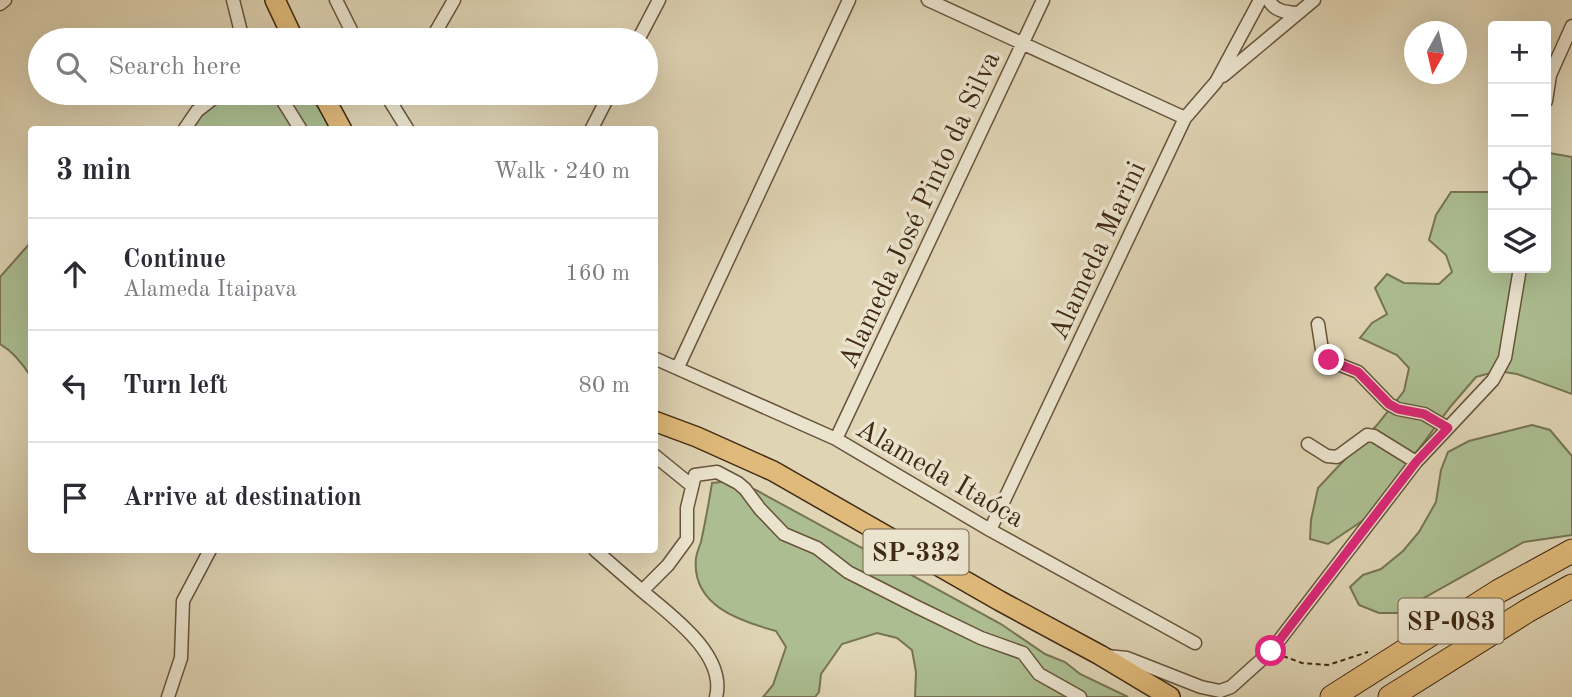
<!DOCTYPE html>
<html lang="en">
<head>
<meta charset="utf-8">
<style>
  :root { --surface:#fff; --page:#f7f7f7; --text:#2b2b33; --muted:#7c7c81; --line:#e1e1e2 }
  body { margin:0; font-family:"Old Standard TT",serif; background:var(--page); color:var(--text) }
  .controls { position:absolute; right:21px; top:21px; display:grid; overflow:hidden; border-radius:7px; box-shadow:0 7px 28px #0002 }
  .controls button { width:63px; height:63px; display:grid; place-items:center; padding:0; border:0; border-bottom:2px solid var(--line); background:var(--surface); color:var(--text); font:35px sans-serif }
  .compass { position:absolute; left:1404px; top:21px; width:63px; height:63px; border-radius:50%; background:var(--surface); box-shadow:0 7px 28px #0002; rotate:188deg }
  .stop { position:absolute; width:21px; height:21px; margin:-16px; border:5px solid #db2777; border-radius:50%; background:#fff }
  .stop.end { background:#db2777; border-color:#fff; box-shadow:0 2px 7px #0008 }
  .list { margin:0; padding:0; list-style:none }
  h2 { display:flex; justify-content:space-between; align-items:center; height:91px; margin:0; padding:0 28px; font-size:30px }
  h2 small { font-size:23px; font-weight:400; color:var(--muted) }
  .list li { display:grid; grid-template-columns:46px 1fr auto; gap:21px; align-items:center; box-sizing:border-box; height:112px; padding:0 28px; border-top:2px solid var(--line) }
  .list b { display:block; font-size:26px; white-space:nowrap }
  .list p { margin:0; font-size:23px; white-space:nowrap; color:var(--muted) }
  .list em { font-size:23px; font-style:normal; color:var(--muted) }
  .icon { flex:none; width:38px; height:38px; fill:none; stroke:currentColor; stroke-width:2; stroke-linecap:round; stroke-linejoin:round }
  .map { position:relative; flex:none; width:1572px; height:697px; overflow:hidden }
  .search { position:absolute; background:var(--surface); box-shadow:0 7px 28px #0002; left:28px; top:28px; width:630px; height:77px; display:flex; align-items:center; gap:18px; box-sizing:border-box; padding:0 24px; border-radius:38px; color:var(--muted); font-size:26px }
  .panel { position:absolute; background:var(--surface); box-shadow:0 7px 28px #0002; left:28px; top:126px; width:630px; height:427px; border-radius:7px }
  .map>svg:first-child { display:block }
  .green { fill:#acbe91; stroke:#767452; stroke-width:2 }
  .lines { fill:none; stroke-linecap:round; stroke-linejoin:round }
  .street-casing { stroke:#68543b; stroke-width:15 }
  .primary-casing { stroke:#412a13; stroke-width:22 }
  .highway-casing { stroke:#412a13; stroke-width:25 }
  .path { stroke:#412a13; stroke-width:2; stroke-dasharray:5 3.5; stroke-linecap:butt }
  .street { stroke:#eae3ce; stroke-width:12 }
  .primary { stroke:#e0ba7a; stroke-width:19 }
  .highway { stroke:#e0ba7a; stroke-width:23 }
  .route { stroke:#db2777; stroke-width:9 }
  .labels { text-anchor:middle; stroke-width:7; stroke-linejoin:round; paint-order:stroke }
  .shield { fill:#eae3ce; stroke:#74624b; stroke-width:2 }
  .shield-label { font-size:26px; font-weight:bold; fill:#412a13 }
  .street-label { font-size:28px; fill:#412a13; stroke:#eae3ce }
</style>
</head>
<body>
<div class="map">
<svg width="1572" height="697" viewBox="0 0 1572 697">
  <rect width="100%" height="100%" fill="#dfd4b4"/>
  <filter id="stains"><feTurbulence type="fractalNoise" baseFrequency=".00286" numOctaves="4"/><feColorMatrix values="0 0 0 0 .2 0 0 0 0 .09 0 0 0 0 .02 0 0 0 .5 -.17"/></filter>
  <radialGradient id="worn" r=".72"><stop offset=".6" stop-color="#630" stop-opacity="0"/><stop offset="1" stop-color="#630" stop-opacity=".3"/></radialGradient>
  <path class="green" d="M219 93H308L334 130H175Z
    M1549 153 1572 157V394L1517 374 1498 371 1476 377 1451 406 1368 517 1328 544 1310 539 1311 520 1318 488 1377 425 1404 391 1409 368 1397 355 1360 338 1372 323 1387 314 1375 288 1387 274 1404 283 1439 284 1452 272 1446 255 1429 240 1436 215 1451 192H1493V268H1546V154Z
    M31 242V377C23 364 14 352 0 344V277Z
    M1532 425 1550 430 1572 456V535L1524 542 1397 613H1379L1359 605 1350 587 1363 575 1381 569 1403 551 1419 532 1436 502 1441 470 1448 452 1469 441Z
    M731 481 756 490 1001 624 1045 654 1065 662 1080 674 1128 697H915L916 672 912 650 897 638 877 633 842 644 821 674 819 692 815 697H763L773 685 786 647 776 631C739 621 691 605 696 558 697 552 699 547 701 542 705 523 709 502 712 483Z"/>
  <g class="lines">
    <defs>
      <path id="street" d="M233 0 243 40
        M336 0 356 40
        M928 0 1185 118
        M1269 0C1274 11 1285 12 1296 13
        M0 4 5 0
        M431 40 454 0
        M638 40 659 0
        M1223 76 1314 0
        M278 93 301 130
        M385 93 408 130
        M1546 101 1550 75 1572 26
        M184 130 197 111 220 93
        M591 130 610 93
        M1318 324 1323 356 1325 359 1358 372 1389 404 1398 409 1424 414 1448 428
        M654 358 836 439 990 530 1195 643
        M678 367 849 0
        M836 439 1043 0
        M1308 444 1327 456 1337 457 1367 435 1374 436 1416 462
        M654 455 691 485
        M990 530 1185 118 1216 82 1260 0
        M595 550C610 563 625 576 641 590 669 614 727 654 716 697
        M642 591 668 565 687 539V508L695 475 717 472 738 483 745 489 760 509 784 534 817 548 848 572 917 607 981 638 1023 653 1039 674 1080 697
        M1107 656 1127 658 1201 687 1220 691 1231 687 1271 651 1416 462 1493 380 1505 358 1520 268
        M168 697 181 658 183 601 210 550"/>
      <path id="primary" d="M275 0 294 40
        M322 93 342 130
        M654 421 697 437 773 471 1000 601 1100 655 1170 697"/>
      <path id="highway" d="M1332 697 1499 591 1572 551
        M1390 697 1527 611 1572 586"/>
    </defs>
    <use href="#street" class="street-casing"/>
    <use href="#primary" class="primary-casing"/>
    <use href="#highway" class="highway-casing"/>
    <path class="path" d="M1283 656 1302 663 1328 665 1368 652"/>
    <use href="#street" class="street"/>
    <use href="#primary" class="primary"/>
    <use href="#highway" class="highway"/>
  </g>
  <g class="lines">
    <path class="route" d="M1271 651 1416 462 1448 428 1424 414 1398 409 1389 404 1358 372 1329 360"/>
  </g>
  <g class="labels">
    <g class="shield">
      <rect x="863.5" y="529.5" width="105" height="45" rx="5"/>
      <rect x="1398.5" y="598.5" width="105" height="45" rx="5"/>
    </g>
    <g class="shield-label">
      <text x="916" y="561">SP-332</text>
      <text x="1451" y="630">SP-083</text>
    </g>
    <g class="street-label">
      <text transform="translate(918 209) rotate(-65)" y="10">Alameda José Pinto da Silva</text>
      <text transform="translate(1096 250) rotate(-65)" y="10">Alameda Marini</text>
      <text transform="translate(941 472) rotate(30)" y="10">Alameda Itaóca</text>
    </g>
  </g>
  <rect width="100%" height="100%" filter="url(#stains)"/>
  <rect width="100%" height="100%" fill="url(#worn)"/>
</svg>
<div class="controls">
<button>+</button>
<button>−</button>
<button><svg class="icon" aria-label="locate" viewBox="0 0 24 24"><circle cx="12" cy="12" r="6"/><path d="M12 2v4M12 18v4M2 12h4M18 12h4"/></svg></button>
<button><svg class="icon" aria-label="layers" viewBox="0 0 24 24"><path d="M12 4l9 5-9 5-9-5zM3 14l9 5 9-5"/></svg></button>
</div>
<svg class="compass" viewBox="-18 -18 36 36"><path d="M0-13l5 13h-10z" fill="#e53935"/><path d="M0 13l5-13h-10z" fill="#7c7c81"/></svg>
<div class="stop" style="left:1271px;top:651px"></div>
<div class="stop end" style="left:1329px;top:360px"></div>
<div class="search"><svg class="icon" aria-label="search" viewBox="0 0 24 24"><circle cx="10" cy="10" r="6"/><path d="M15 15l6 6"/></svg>Search here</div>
<section class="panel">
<h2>3 min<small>Walk · 240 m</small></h2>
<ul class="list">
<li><svg class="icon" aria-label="ahead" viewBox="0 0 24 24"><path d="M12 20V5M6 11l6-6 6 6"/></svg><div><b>Continue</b><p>Alameda Itaipava</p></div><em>160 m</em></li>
<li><svg class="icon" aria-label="left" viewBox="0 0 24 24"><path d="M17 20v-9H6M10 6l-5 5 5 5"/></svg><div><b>Turn left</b></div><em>80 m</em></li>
<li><svg class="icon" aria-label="arrive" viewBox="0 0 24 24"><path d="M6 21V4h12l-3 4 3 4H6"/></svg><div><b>Arrive at destination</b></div></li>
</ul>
</section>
</div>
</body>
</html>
